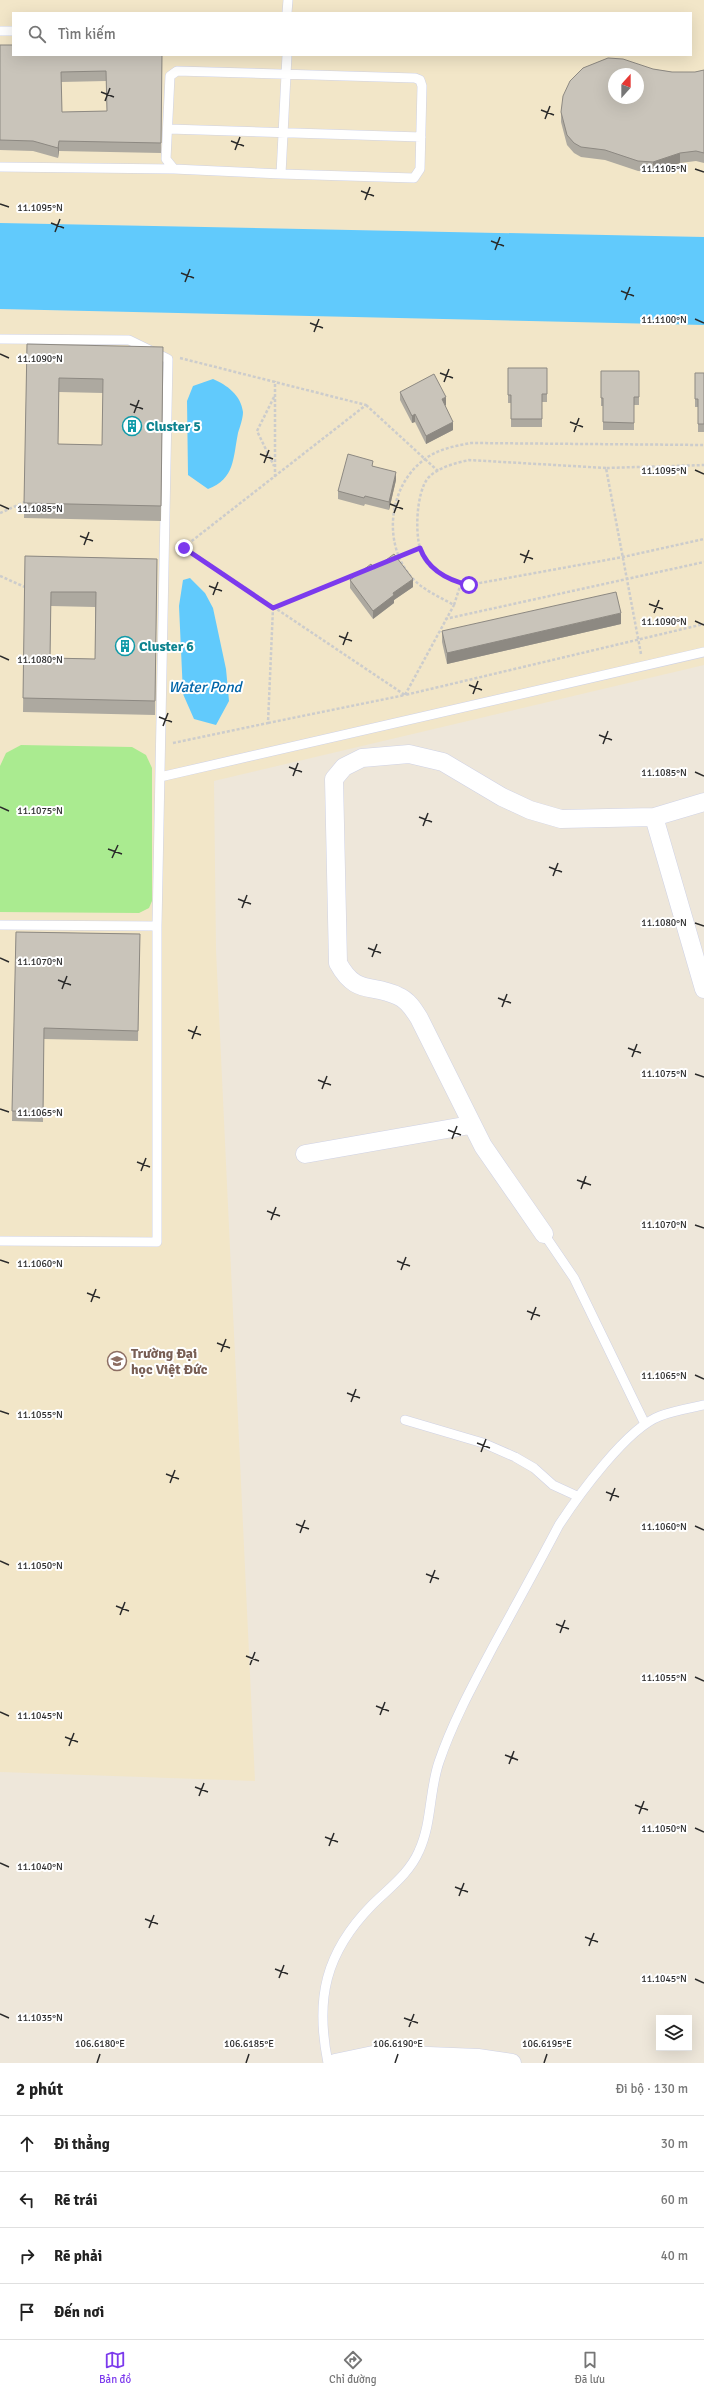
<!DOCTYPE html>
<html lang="vi">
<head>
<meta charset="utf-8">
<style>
  :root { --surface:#fff; --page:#f6f6f6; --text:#222; --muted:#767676; --line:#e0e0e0; --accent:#7c3aed }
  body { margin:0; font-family:Signika,sans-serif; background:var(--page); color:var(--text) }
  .controls { position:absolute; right:12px; bottom:12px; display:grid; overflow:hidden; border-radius:0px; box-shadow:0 4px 16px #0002 }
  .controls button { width:36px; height:36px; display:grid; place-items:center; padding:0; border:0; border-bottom:1px solid var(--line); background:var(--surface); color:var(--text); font:20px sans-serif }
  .compass { position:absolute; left:608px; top:68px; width:36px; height:36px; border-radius:50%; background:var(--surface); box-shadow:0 4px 16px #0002; rotate:21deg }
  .stop { position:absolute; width:12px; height:12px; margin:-9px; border:3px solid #7c3aed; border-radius:50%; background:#fff }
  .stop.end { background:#7c3aed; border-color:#fff; box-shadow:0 1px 4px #0008 }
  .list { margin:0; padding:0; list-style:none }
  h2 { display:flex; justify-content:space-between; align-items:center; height:52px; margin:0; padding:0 16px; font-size:17px }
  h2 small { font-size:13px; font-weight:400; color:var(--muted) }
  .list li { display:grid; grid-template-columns:26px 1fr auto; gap:12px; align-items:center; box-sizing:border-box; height:56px; padding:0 16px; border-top:1px solid var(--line) }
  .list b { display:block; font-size:15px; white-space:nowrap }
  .list em { font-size:13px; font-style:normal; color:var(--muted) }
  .icon { flex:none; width:22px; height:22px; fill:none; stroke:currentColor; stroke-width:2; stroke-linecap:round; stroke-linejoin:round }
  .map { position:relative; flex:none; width:704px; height:2063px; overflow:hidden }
  .search { position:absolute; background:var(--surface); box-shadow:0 4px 16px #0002; left:12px; right:12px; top:12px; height:44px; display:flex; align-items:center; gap:10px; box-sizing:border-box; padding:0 14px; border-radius:0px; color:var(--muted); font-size:15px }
  .sheet { height:276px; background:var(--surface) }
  nav { display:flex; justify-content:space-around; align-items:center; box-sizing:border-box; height:56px; border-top:1px solid var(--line); background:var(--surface); font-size:11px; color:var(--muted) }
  nav a { display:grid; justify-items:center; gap:2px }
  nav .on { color:var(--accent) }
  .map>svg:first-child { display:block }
  .education { fill:#f2e6c8; fill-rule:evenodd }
  .green { fill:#aaeb90 }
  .water { fill:#61cafc }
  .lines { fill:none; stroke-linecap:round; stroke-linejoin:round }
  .lane-casing { stroke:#cfd2e5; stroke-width:10 }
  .street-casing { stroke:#cfd2e5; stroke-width:19 }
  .path { stroke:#ccc; stroke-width:2.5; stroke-dasharray:3 2; stroke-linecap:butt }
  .lane { stroke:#fff; stroke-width:9 }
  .street { stroke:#fff; stroke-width:18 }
  .wall { fill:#ada9a0; fill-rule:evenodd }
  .shaded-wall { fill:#8d8982 }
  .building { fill:#c9c4ba; stroke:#8d8982; fill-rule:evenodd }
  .route { stroke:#7c3aed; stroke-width:5 }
  .ticks { fill:none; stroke:#2a2a2a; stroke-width:1.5 }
  .labels { text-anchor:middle; stroke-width:4; stroke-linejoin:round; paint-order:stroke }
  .culture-label { font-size:14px; font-weight:bold; fill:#0d838f; stroke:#fff; text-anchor:start }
  .education-label { font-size:14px; font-weight:bold; fill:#785e54; stroke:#fff; text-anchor:start }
  .water-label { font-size:15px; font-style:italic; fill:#0065a8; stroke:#fff }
  .ticks-label { font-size:10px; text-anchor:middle; fill:#2a2a2a; stroke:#fff; stroke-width:4; stroke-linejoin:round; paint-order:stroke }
</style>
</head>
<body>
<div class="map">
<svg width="704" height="2063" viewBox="0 0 704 2063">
  <rect width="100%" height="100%" fill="#eee7da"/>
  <path class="education" d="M0 0H704V237L0 223ZM13 13H691V55H13ZM614 74H638V98H614Z
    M0 309 704 324V665L214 781 216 950 255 1781 0 1772Z"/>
  <path class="green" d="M21 745 132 747 146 755 152 768V901L149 908 139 913 0 912V766L6 753Z"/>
  <path class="water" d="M0 223 704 237V325L0 309Z
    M213 379C227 385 241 395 243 412 243 418 240 427 238 433 233 458 235 479 208 489L188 475 187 401 193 386Z
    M190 578 205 593 213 608 226 669 229 701 216 725 194 719 183 694 179 606 183 580Z"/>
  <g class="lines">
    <defs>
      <path id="lane" d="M287 13 288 0
        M0 31H13
        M169 129 421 137
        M0 167 174 169
        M281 174 174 169 166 159 170 76 177 71 415 78 420 80 422 86 420 169 414 178 281 174 287 55
        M0 339 129 340 168 359 157 926V1242L0 1241
        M160 777 704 652
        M0 925 157 926
        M544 1234 574 1278 645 1424
        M405 1420 483 1443 515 1457 534 1468 553 1485 577 1496
        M328 2063C315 1999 325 1953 372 1905 389 1888 409 1874 419 1851 432 1823 429 1791 439 1762 453 1721 474 1683 494 1645 516 1605 538 1565 559 1525 578 1496 627 1428 660 1416 673 1411 690 1408 704 1405"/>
      <path id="street" d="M654 817 704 989
        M305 1154 470 1125
        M544 1234 483 1146 419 1018C414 1010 408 1000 398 996 371 983 356 996 338 963L334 779 344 767 362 758 409 754 443 762 502 797 530 810 561 819 654 817 704 802
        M335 2063 378 2054 478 2058 512 2063"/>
    </defs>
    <use href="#lane" class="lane-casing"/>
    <use href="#street" class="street-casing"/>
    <path class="path" d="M180 358 366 405 184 547 405 695 704 624
      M274 397 257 431 274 466
      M366 405 438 471
      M606 468 469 460C456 463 439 467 429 477 415 491 413 547 426 562 436 574 454 581 469 585L623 557 704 539
      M275 477V381
      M0 513 25 502
      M395 558 420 548
      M371 568 383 563
      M0 576 25 587
      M461 583 454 605C438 596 420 589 409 574 382 540 390 484 425 459 438 449 455 446 471 443L704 445
      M445 619 704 562
      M641 654 606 468 704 465
      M268 723 405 695 454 605
      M173 743 268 723 273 608 362 571"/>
    <use href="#lane" class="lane"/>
    <use href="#street" class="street"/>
  </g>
  <path class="wall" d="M0 45 162 55 161 153 59 151 58 158 33 151 0 150ZM106 81 107 111 62 112 61 82Z
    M653 69 672 72H695L704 70V163L696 161 680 163 653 172 638 171 605 160 581 157 574 153 567 145 561 122V112Z
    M27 344 163 361 161 521 24 518ZM59 392 103 393 102 445 58 444Z
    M508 368H547V402H542V427H511V403H508Z
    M601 371H639V405H634V430H603V406H601Z
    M695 373H704V432H698V407H695Z
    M400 392 446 405 445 406 453 430 426 444 415 422 412 423 400 400Z
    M373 466 396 480 389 510 365 504 364 506 338 499V491Z
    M25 556 157 559 155 715 23 712ZM51 606 95 607V659L50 658Z
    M374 569 413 587 394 600V603L373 619 350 588V580Z
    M621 624 447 664 442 642V631Z
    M16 932 140 934 138 1041 44 1039 43 1122 12 1121Z"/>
  <path class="shaded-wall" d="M59 141V151L58 158V148Z
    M680 153V163L653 172V162Z
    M446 397V405L442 407V399Z
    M415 414V422L412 423V416Z
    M453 422V430L426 444V436Z
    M396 472V480L389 510V502Z
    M413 579V587L394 600V603L373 619V611L393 593Z
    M621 613V624L447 664V653Z"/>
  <path class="building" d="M0 45H13V55H162L161 143 59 141 58 148 33 141 0 140ZM106 71 107 111 62 112 61 72Z
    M608 58 623 59 653 69 672 72H695L704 70V153L696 151 680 153 653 162 638 161 605 150 581 147 574 143 567 135 561 112 563 96 570 81 583 68ZM614 74H638V98H614Z
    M27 344 163 347 161 506 24 503ZM59 378 103 379 102 445 58 444Z
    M508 368H547V394H542V419H511V395H508Z
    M601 371H639V397H634V423L603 422V398H601Z
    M695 373H704V424H698V399H695Z
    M434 374 446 397 442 399 453 422 426 436 415 414 412 416 400 392Z
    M348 454 373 461 372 466 396 472 389 502 365 496 364 498 338 491Z
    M394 554 413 579 393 593 394 595 373 611 350 580 371 564 374 569Z
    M25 556 157 559 155 701 23 698ZM51 592H96L95 659 50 658Z
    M616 592 621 613 447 653 442 631Z
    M16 932 140 934 138 1031 44 1028 43 1112 12 1111Z"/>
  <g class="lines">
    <path class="route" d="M184 548 273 608 420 548C428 570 447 580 469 585"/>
  </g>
  <path class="ticks" d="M101 92 114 97M105 101 110 88M541 110 554 115M545 119 550 106M231 141 244 146M235 150 240 137M695 169 704 172M361 191 374 196M365 200 370 187M0 204 9 207M51 223 64 228M55 232 60 219M491 241 504 246M495 250 500 237M181 273 194 278M185 282 190 269M621 291 634 296M625 300 630 287M695 319 704 323M310 323 323 328M314 332 319 319M0 354 9 358M440 373 453 378M444 382 449 369M130 404 143 409M134 413 139 400M570 422 583 427M574 432 579 418M260 454 273 459M264 463 269 450M695 470 704 474M390 504 403 509M0 505 9 509M394 513 399 500M80 536 93 541M84 545 89 532M520 554 533 559M524 563 529 550M209 586 222 591M213 595 218 582M649 604 663 609M654 613 659 600M695 621 704 625M339 636 352 641M343 645 348 632M0 656 9 660M469 685 482 690M473 694 478 681M159 717 172 722M163 726 168 713M599 735 612 740M603 744 608 731M289 767 302 772M695 772 704 776M293 776 298 763M0 807 9 811M419 817 432 822M423 826 428 813M108 849 122 854M112 858 118 845M549 867 562 872M553 876 558 863M238 899 251 904M242 908 247 895M695 923 704 926M368 948 381 953M372 957 377 944M0 958 9 962M58 980 71 985M62 989 67 976M498 998 511 1003M502 1007 507 994M188 1030 201 1035M192 1039 197 1026M628 1048 641 1053M632 1057 637 1044M695 1074 704 1077M318 1080 331 1085M322 1089 327 1076M0 1109 9 1112M448 1130 461 1135M452 1139 457 1126M137 1162 150 1167M141 1171 146 1158M577 1180 591 1185M581 1189 586 1176M267 1211 280 1216M271 1220 276 1207M695 1225 704 1228M0 1260 9 1263M397 1261 410 1266M401 1270 406 1257M87 1293 100 1298M91 1302 96 1289M527 1311 540 1316M531 1320 536 1307M217 1343 230 1348M221 1352 226 1339M695 1375 704 1379M347 1393 360 1398M351 1402 356 1389M0 1411 9 1414M477 1443 490 1448M481 1452 486 1439M166 1474 179 1479M170 1483 175 1470M606 1492 619 1497M610 1501 615 1488M296 1524 309 1529M695 1526 704 1530M300 1533 305 1520M0 1561 9 1565M426 1574 439 1579M430 1583 435 1570M116 1606 129 1611M120 1615 125 1602M556 1624 569 1629M560 1633 565 1620M246 1656 259 1661M250 1665 255 1652M695 1677 704 1681M376 1706 389 1711M0 1712 9 1716M380 1715 385 1702M65 1737 78 1742M69 1746 74 1733M505 1755 518 1760M509 1764 514 1751M195 1787 208 1792M199 1796 204 1783M635 1805 648 1810M639 1814 644 1801M695 1828 704 1832M325 1837 338 1842M329 1846 334 1833M0 1863 9 1867M455 1887 468 1892M459 1896 464 1883M145 1919 158 1924M149 1928 154 1915M585 1937 598 1942M589 1946 594 1933M275 1969 288 1974M279 1978 284 1965M695 1979 704 1983M0 2014 9 2018M404 2018 418 2023M409 2027 414 2014M97 2063 100 2054M246 2063 249 2054M395 2063 398 2054M544 2063 547 2054"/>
  <defs>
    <symbol id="building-ring" viewBox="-11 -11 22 22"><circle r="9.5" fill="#fff" stroke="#0f9aa8" stroke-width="1.5"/><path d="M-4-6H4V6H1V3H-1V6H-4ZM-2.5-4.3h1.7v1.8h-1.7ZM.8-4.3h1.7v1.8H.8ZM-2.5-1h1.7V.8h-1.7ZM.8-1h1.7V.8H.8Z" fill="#0f9aa8"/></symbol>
    <symbol id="university-ring" viewBox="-11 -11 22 22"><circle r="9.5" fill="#fff" stroke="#8d6e63" stroke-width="1.5"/><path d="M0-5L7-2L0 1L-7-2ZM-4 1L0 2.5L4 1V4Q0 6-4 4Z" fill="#8d6e63"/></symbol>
  </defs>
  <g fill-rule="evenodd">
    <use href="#building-ring" x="121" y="415" width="22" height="22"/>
    <use href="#building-ring" x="114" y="635" width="22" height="22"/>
    <use href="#university-ring" x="106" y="1350" width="22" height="22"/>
  </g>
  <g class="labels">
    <g class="culture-label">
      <text x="146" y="431">Cluster 5</text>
      <text x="139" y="651">Cluster 6</text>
    </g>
    <g class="education-label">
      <text x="131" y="1358">Trường Đại<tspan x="131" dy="16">học Việt Đức</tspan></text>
    </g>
    <g class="water-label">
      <text x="205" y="692">Water Pond</text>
    </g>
  </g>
  <g class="ticks-label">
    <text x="664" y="172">11.1105°N</text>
    <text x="40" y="211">11.1095°N</text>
    <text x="664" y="323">11.1100°N</text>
    <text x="40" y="362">11.1090°N</text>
    <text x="664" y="474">11.1095°N</text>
    <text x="40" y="512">11.1085°N</text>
    <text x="664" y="625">11.1090°N</text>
    <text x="40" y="663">11.1080°N</text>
    <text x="664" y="776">11.1085°N</text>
    <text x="40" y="814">11.1075°N</text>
    <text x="664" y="926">11.1080°N</text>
    <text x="40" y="965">11.1070°N</text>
    <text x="664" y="1077">11.1075°N</text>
    <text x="40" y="1116">11.1065°N</text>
    <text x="664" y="1228">11.1070°N</text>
    <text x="40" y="1267">11.1060°N</text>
    <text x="664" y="1379">11.1065°N</text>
    <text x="40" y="1418">11.1055°N</text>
    <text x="664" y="1530">11.1060°N</text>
    <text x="40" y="1569">11.1050°N</text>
    <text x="664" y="1681">11.1055°N</text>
    <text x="40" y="1719">11.1045°N</text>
    <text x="664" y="1832">11.1050°N</text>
    <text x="40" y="1870">11.1040°N</text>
    <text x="664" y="1982">11.1045°N</text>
    <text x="40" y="2021">11.1035°N</text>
    <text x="100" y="2047">106.6180°E</text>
    <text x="249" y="2047">106.6185°E</text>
    <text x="398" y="2047">106.6190°E</text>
    <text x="547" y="2047">106.6195°E</text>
  </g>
</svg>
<div class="controls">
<button><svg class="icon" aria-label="layers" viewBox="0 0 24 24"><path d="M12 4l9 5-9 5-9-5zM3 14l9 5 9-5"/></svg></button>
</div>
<svg class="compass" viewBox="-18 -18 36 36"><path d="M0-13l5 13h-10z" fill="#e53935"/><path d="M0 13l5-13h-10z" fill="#767676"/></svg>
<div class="stop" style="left:469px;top:585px"></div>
<div class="stop end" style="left:184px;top:548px"></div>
<div class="search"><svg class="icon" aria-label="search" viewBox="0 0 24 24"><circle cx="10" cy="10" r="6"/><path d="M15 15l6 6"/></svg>Tìm kiếm</div>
</div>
<section class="sheet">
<h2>2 phút<small>Đi bộ · 130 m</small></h2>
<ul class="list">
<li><svg class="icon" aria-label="ahead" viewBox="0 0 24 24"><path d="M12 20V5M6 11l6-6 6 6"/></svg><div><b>Đi thẳng</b></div><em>30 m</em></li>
<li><svg class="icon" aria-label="left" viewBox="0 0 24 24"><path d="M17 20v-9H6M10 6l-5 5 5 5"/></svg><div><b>Rẽ trái</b></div><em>60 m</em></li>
<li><svg class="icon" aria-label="right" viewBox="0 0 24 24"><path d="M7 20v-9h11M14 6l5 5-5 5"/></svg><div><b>Rẽ phải</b></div><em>40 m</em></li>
<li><svg class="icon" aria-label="arrive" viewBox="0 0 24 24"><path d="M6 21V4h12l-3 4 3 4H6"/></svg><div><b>Đến nơi</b></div></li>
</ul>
</section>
<nav>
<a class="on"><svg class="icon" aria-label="map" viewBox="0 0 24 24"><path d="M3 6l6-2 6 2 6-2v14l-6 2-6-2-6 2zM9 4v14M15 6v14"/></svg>Bản đồ</a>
<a><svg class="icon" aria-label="directions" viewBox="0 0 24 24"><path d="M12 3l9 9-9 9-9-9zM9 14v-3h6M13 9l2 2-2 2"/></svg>Chỉ đường</a>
<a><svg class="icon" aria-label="saved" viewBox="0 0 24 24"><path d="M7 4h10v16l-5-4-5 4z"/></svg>Đã lưu</a>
</nav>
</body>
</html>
